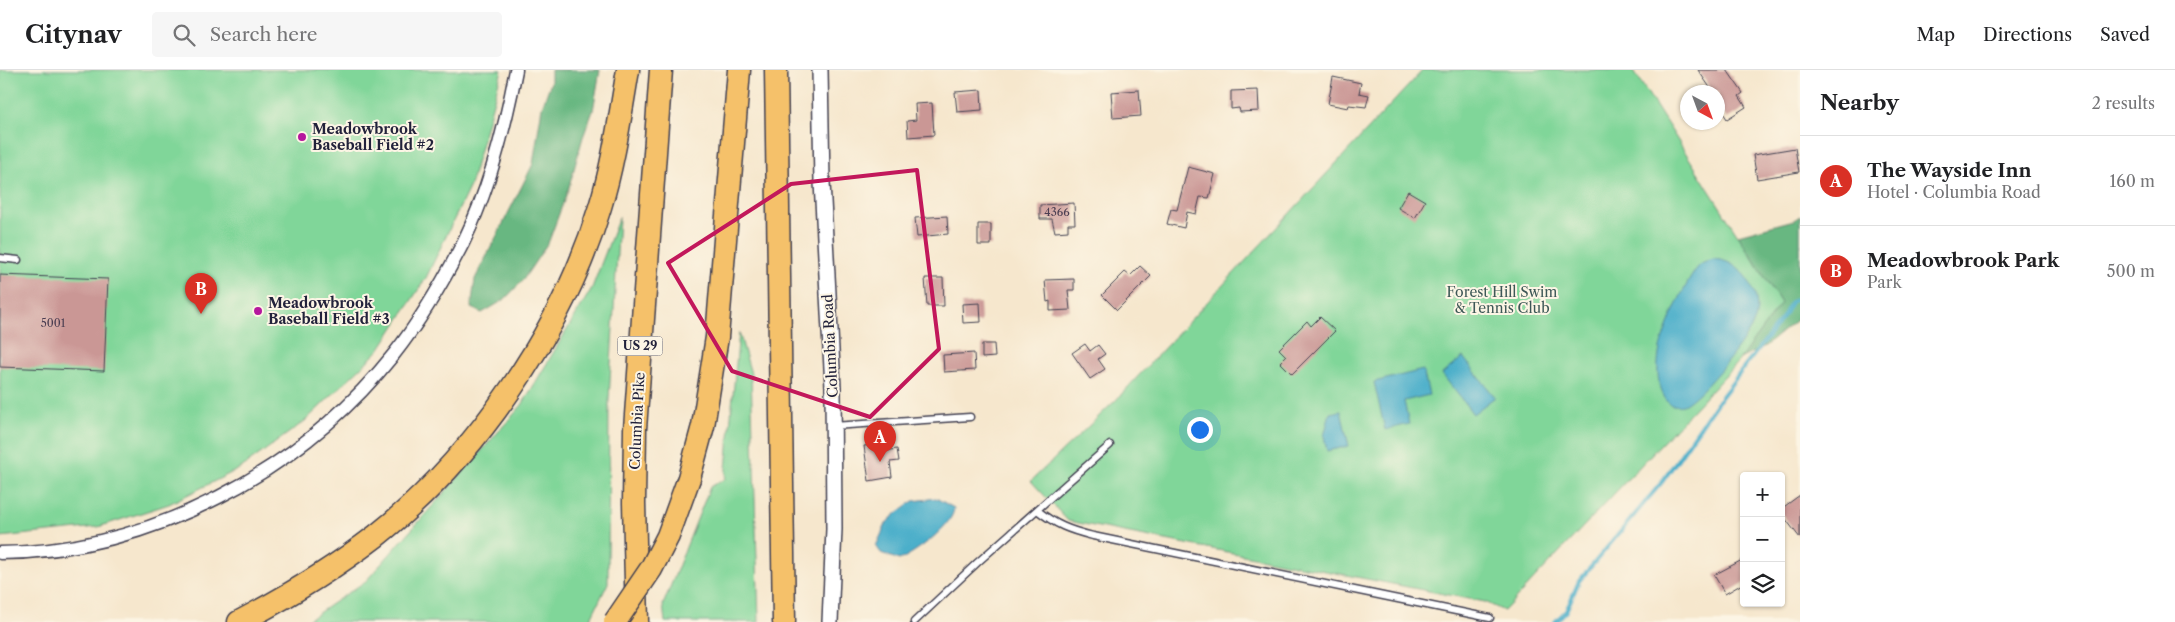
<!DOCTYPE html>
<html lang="en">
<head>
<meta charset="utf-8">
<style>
  :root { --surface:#fff; --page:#f6f6f6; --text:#202124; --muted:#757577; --line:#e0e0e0; --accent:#d93025 }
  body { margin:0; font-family:"Libre Caslon Text",serif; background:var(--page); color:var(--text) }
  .controls { position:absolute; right:15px; bottom:15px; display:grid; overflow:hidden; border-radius:5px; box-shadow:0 1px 4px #0004 }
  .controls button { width:45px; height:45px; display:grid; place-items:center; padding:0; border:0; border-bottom:1px solid var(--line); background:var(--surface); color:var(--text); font:25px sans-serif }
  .compass { position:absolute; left:1680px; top:15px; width:45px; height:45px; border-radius:50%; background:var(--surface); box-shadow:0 1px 4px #0004; rotate:139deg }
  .you { position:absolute; left:1199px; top:359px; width:18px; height:18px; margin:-12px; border:4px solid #fff; border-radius:50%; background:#1a73e8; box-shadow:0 0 0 8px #1a73e833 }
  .badge { display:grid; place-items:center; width:32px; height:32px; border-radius:50%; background:var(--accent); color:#fff; font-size:16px; font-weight:700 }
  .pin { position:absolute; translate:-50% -41px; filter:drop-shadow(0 1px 2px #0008) }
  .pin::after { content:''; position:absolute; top:26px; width:18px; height:15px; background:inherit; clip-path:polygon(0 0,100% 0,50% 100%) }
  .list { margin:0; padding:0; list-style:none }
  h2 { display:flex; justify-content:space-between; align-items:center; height:65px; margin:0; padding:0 20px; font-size:21px }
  h2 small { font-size:16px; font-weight:400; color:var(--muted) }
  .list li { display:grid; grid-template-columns:32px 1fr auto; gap:15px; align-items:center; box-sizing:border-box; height:90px; padding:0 20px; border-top:1px solid var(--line) }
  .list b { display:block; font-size:19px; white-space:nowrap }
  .list p { margin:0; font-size:16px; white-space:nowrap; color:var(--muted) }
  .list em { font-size:16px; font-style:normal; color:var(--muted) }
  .icon { flex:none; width:28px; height:28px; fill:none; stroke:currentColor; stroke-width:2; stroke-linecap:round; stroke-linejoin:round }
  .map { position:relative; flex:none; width:1800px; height:552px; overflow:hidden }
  header { display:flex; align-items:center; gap:30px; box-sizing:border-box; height:70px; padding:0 25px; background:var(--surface); border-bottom:1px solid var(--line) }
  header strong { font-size:24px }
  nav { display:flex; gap:28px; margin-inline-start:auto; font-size:18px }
  .search { width:350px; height:45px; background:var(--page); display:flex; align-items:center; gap:12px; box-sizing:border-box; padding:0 18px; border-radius:5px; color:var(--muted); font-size:19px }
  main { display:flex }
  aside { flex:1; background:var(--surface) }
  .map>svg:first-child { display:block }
  .green { fill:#80d699; stroke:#517c6a }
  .forest { fill:#68b781; stroke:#456c5e }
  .water { fill:#4bafca; stroke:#366882 }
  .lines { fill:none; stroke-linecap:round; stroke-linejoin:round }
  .stream { stroke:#4bafca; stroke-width:4 }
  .building { fill:#ca9795 }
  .service-casing { stroke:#424051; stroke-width:9 }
  .minor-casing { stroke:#424051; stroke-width:15 }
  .tertiary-casing { stroke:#424051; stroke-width:18 }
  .motorway-casing { stroke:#424051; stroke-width:25 }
  .service { stroke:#fff; stroke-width:6 }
  .minor { stroke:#fff; stroke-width:12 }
  .tertiary { stroke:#fff; stroke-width:15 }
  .motorway { stroke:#f5c16b; stroke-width:22 }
  .motorway-bridge-casing { stroke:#424051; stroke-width:25; stroke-linecap:butt }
  .motorway-bridge { stroke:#f5c16b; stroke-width:22 }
  .marked { fill:none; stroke:#c2185b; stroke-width:4; stroke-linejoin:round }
  .poi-dot { fill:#b5179e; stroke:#fcf5e5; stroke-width:2 }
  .labels { text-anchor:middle; stroke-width:4; stroke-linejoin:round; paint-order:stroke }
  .number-label { font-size:11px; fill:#4c3f52 }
  .shield { fill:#fcf5e5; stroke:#63616e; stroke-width:1 }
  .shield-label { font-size:12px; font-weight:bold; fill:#22223b }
  .poi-label { font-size:14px; font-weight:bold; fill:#22223b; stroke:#fcf5e5; text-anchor:start }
  .park-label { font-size:14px; fill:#3e5857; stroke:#fcf5e5 }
  .street-label { font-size:14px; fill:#22223b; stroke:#fcf5e5 }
</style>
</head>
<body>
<header>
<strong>Citynav</strong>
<div class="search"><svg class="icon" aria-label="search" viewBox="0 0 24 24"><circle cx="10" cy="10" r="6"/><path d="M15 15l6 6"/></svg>Search here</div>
<nav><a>Map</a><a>Directions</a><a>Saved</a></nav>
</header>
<main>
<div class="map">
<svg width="1800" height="552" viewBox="0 0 1800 552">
  <rect width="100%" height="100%" fill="#fcf5e5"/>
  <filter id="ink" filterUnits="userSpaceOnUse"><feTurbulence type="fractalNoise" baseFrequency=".02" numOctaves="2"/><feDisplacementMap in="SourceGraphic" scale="10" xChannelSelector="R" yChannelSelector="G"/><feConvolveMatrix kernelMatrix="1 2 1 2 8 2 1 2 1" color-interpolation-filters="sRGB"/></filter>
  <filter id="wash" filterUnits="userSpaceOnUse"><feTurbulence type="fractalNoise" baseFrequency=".0096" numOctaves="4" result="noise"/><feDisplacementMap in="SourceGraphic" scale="20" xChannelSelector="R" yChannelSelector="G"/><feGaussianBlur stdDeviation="1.12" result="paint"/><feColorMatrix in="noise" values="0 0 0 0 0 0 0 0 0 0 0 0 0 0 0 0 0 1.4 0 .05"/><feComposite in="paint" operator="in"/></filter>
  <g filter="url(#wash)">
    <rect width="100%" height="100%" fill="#f6e7cd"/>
    <path class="green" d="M0 0H502L470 116 426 208 379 280 305 351 241 398 169 434 98 457 0 467Z
      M1423 0H1633L1781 233 1737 293 1504 541 1485 532 1068 451 1031 411 1116 330Z
      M619 147 609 330 608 513 591 548 588 552H305L366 511 522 335 592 218Z
      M739 262 751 304 759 552H665L663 535 710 417 725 409Z"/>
    <path class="forest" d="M551 0H600L593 41 583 67 569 117 549 171 523 210 504 230 482 243 471 238 475 209 533 94 542 37 551 12Z
      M1800 146V247L1765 276 1740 289 1781 233 1738 165 1794 150Z"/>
    <path class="water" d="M1713 189C1727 190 1736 195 1745 206 1754 218 1759 231 1756 246 1754 263 1699 329 1683 335 1680 336 1675 335 1671 335 1658 324 1656 301 1659 284 1661 265 1686 210 1699 196 1702 193 1708 191 1713 189Z
      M1463 287 1495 327 1473 344 1442 304Z
      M1423 300 1429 325 1404 331 1409 354 1385 360 1374 312Z
      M1341 341 1349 376 1327 381 1324 366 1330 343Z
      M936 428 954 438C954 455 914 484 899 490L881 483 876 476 887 452 897 443 913 431Z"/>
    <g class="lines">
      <path class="stream" d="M1555 552 1566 541 1579 511 1662 412 1716 334 1783 247 1791 232 1800 227"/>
    </g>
    <g id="blocks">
      <path class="building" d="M1698 0H1727L1743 23 1739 26 1746 37 1727 49 1718 35V22H1713Z
        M1333 7 1361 13 1359 23 1369 25 1366 37 1349 35 1348 38 1328 34Z
        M981 20 982 40 957 42 955 22Z
        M1139 20 1141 46 1113 48 1111 22Z
        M1258 20 1259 41 1240 42 1239 38 1231 39V21Z
        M932 33 934 65 908 67 907 51 916 50 915 34Z
        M1795 78 1799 102 1757 109 1753 85Z
        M1188 97 1215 104 1209 128 1200 127 1196 144 1187 142 1184 158 1167 154 1171 139 1177 140Z
        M1408 121 1425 131 1415 148 1398 138Z
        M1074 133 1075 154H1068V161L1055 162 1052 149H1040V135Z
        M947 146 948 164 917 167 915 148Z
        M978 154H991V175H978Z
        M1140 196 1151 206 1117 240 1102 225 1125 202 1130 206Z
        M0 205 108 209 104 301 0 297Z
        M925 208H943L944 236H927Z
        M1074 209V220H1068L1070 240 1050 241V231L1047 232 1045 210Z
        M980 233 981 252 963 253 962 234Z
        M1320 247 1335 261 1292 304 1280 292 1286 286 1279 279 1307 251 1311 256Z
        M982 274H994L995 287 982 288Z
        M1085 274 1090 281 1098 275 1105 284 1098 289 1105 299 1090 309 1072 283Z
        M974 283 975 300 944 302 943 285Z
        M883 373 884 381 897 379 899 391 890 392 892 407 869 411 864 376Z
        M1800 425V468L1781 443V439Z
        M1744 489V513L1725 524 1714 505Z"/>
    </g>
  </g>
  <g filter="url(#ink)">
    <use href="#blocks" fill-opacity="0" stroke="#424051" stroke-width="1"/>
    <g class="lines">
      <defs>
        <path id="service" d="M0 188 18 190
          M833 356 970 347
          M1037 440C1056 455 1069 460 1093 466L1490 548
          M914 552 978 492 1110 375"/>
        <path id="minor" d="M0 483C151 482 301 401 394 284 421 250 443 212 463 173 489 120 505 58 516 0"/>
        <path id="tertiary" d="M820 0 822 112 833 317 834 459 830 552"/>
        <path id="motorway" d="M776 0 784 552
          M689 408 703 356 717 267 739 0
          M239 552C287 527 333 499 376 466 476 387 564 258 600 137 614 92 620 46 628 0
          M637 552 634 433 635 359 661 0"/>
      </defs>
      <use href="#service" class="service-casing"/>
      <use href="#minor" class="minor-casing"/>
      <use href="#tertiary" class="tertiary-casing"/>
      <use href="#motorway" class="motorway-casing"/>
      <use href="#service" class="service"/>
      <use href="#minor" class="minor"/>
      <use href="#tertiary" class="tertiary"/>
      <use href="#motorway" class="motorway"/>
      <defs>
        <path id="motorway-bridge" d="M615 552 651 499 668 466 689 408"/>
      </defs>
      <use href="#motorway-bridge" class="motorway-bridge-casing"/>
      <use href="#motorway-bridge" class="motorway-bridge"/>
    </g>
  </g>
  <path class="marked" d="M917 100 939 279 870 347 732 301 668 193 791 114Z"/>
  <g class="poi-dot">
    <circle cx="302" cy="67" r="5"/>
    <circle cx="258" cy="241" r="5"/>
  </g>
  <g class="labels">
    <g class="number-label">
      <text x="1057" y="146">4366</text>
      <text x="53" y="257">5001</text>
    </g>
    <rect class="shield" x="617.5" y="266.5" width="45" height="19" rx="4"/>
    <g class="shield-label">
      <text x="640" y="280">US 29</text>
    </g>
    <g class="poi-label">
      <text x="312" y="64">Meadowbrook<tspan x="312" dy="16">Baseball Field #2</tspan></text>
      <text x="268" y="238">Meadowbrook<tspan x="268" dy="16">Baseball Field #3</tspan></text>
    </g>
    <g class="park-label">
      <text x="1502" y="227">Forest Hill Swim<tspan x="1502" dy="16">&amp; Tennis Club</tspan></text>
    </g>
    <g class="street-label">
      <text transform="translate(830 276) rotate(-93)" y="5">Columbia Road</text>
      <text transform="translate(637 351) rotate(-87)" y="5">Columbia Pike</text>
    </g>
  </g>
</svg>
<div class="controls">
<button>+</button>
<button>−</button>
<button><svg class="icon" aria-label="layers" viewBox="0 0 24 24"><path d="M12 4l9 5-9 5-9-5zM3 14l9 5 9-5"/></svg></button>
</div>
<svg class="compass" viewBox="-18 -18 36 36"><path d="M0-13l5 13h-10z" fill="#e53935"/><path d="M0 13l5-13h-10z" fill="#757577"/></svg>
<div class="you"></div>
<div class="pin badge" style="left:880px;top:392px">A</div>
<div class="pin badge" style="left:201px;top:244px">B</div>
</div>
<aside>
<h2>Nearby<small>2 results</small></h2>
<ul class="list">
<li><span class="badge">A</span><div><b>The Wayside Inn</b><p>Hotel · Columbia Road</p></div><em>160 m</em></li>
<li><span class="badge">B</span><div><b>Meadowbrook Park</b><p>Park</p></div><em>500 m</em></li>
</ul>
</aside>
</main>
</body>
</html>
